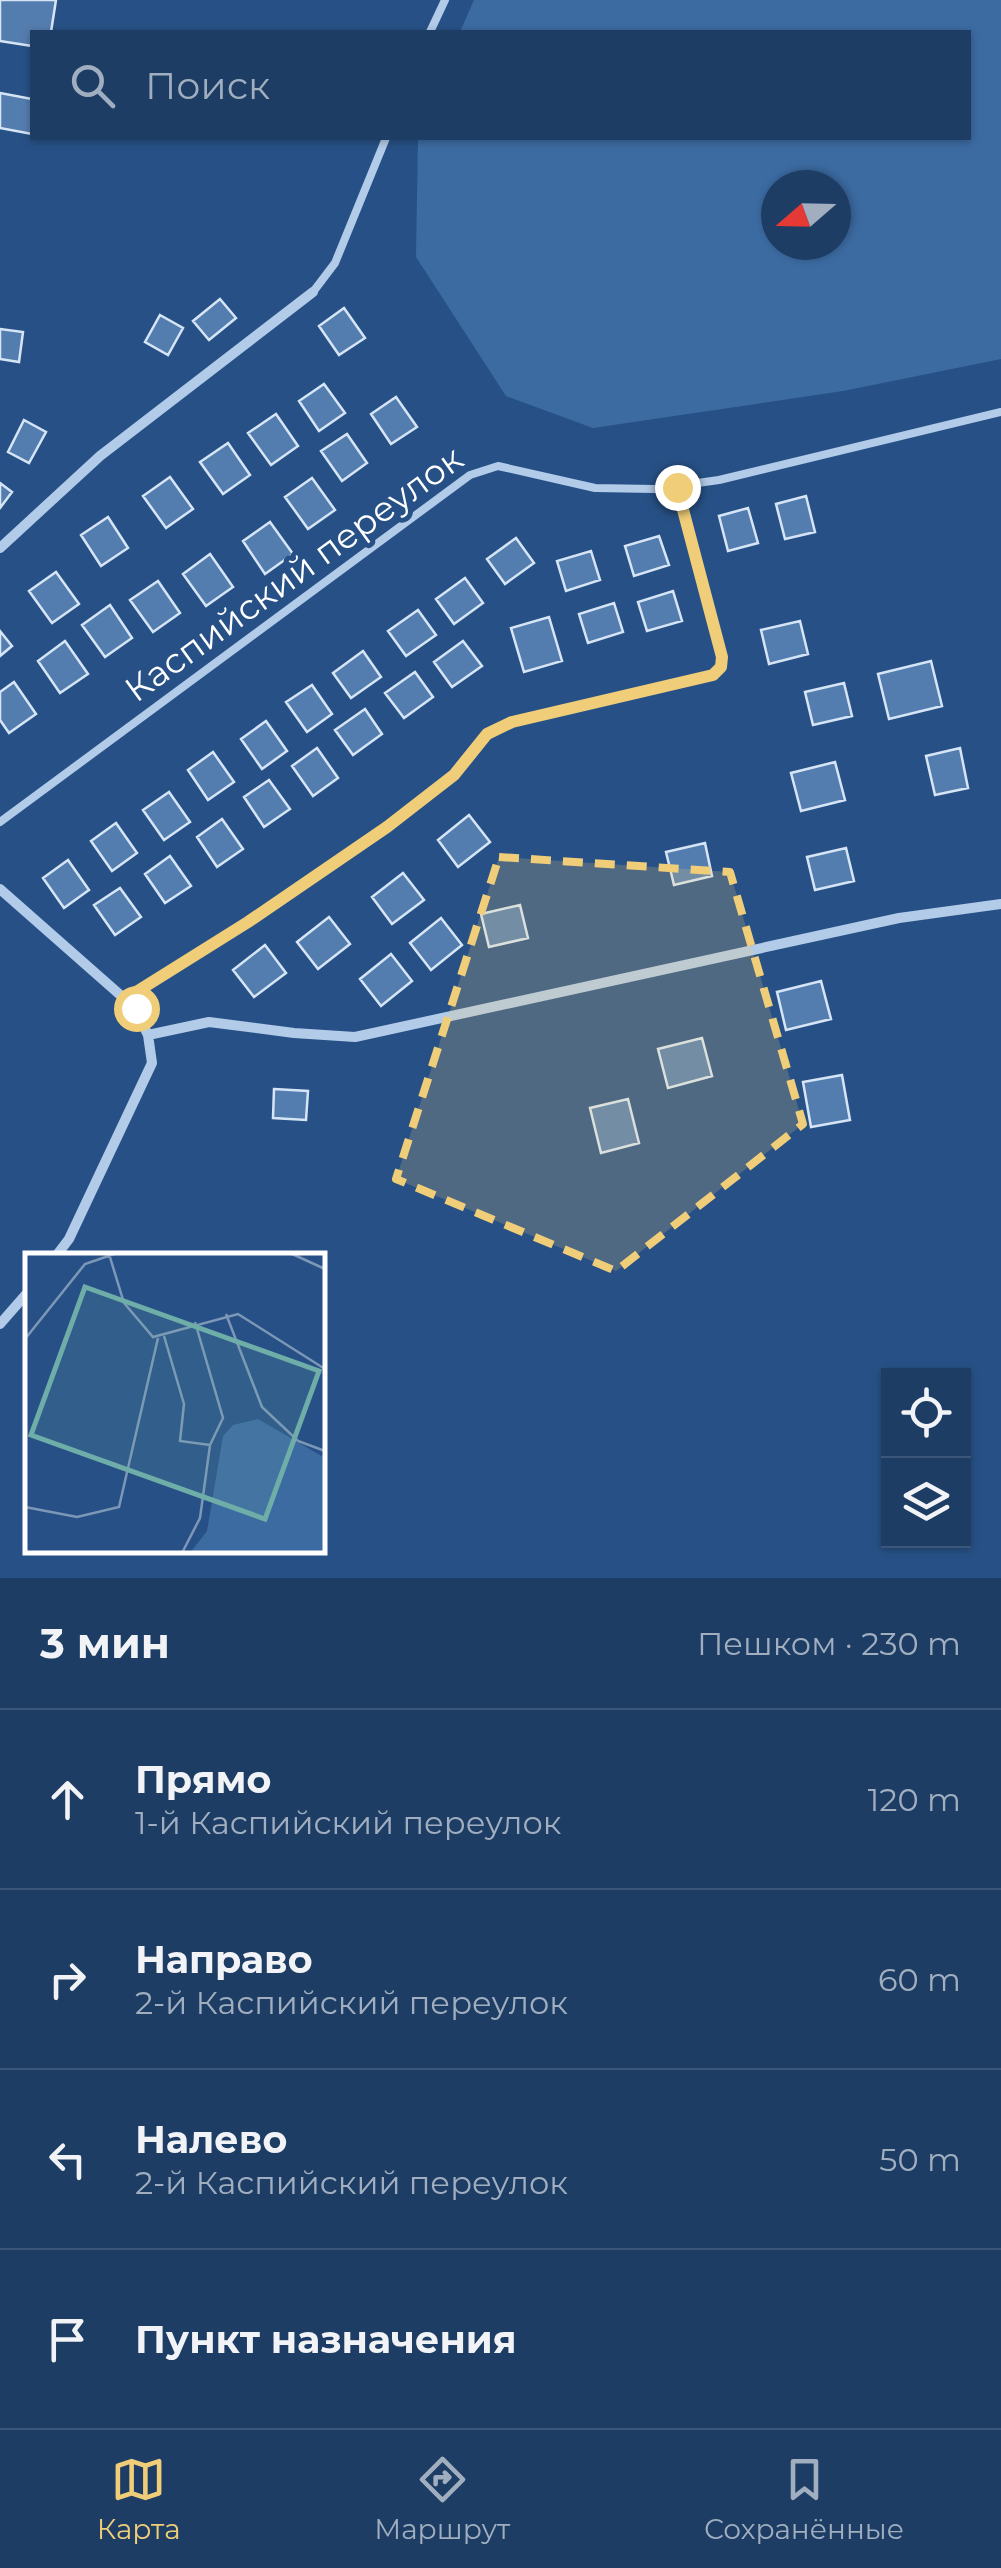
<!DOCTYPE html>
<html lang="ru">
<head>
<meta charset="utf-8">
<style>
  :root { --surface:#1d3d64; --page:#25446a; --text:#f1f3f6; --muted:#a0aebf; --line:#3b5678; --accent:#f0cd78 }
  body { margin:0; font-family:Montserrat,sans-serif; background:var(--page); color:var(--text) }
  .controls { position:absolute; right:30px; bottom:30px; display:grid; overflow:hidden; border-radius:0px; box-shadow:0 2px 8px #0004 }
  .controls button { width:90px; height:90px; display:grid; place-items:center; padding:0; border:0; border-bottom:2px solid var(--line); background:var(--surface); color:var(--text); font:50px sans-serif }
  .compass { position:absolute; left:761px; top:170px; width:90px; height:90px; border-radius:50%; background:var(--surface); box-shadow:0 2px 8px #0004; rotate:250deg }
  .stop { position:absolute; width:30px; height:30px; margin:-22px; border:8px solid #f0cd78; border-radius:50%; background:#fff }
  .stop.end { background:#f0cd78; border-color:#fff; box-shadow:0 2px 10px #0008 }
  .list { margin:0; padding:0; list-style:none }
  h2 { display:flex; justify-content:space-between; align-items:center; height:130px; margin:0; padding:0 40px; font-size:42px }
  h2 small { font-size:32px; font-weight:400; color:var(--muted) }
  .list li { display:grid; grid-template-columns:65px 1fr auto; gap:30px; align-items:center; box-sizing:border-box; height:180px; padding:0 40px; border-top:2px solid var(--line) }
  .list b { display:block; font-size:38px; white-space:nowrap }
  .list p { margin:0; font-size:32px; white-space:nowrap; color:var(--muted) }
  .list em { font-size:32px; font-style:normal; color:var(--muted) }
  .icon { flex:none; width:55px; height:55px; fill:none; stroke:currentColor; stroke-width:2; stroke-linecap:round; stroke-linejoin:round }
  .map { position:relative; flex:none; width:1001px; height:1578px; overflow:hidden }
  .search { position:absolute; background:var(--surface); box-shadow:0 2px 8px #0004; left:30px; right:30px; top:30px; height:110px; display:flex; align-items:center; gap:25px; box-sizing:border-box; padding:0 35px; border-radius:0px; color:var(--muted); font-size:38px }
  .sheet { height:850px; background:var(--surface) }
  nav { display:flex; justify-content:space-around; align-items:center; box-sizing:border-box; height:140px; border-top:2px solid var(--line); background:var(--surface); font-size:28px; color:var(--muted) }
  nav a { display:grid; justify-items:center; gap:5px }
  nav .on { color:var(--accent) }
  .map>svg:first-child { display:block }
  .green { fill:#3c6ba2; fill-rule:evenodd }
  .building { fill:#547daf; stroke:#d6e5f6; stroke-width:2.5 }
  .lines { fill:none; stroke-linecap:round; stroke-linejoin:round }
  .lane { stroke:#b2cbe8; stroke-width:8 }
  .street { stroke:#b2cbe8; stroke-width:10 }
  .route { stroke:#f0cd78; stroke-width:12 }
  .marked { fill:#f0cd78; fill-opacity:0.2; stroke:#f0cd78; stroke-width:8; stroke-dasharray:20 12; stroke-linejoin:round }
  .labels { text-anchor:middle; stroke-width:10; stroke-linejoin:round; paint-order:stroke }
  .street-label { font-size:35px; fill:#fff; stroke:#275186 }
  .inset-road { fill:none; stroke:#7d97b6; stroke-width:2.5 }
  .view { fill:#6fada8; fill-opacity:0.15; stroke:#6fada8; stroke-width:5 }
  .inset-edge { fill:none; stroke:#fff; stroke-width:5 }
</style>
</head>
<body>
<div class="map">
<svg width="1001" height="1578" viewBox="0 0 1001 1578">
  <rect width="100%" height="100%" fill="#275186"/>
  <path class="green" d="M474 0H1001V359L843 391 593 428 506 396 416 257 418 138H968V32H460ZM776 185H836V245H776Z"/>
  <path class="building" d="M0 0H56L51 32H32V46L0 41Z
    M0 93 32 99V134L0 128Z
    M220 299 236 318 209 340 193 321Z
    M344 308 365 338 339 355 319 326Z
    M160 315 183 328 168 355 145 342Z
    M0 329 23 332 19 362 0 359Z
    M324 384 345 413 319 431 299 401Z
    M396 397 417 427 391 444 371 414Z
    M276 414 298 446 271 465 248 433Z
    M24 420 46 432 29 463 8 452Z
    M347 434 367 463 342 481 321 451Z
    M228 443 250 475 223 494 200 462Z
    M170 477 193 509 166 528 143 496Z
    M312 478 335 510 308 529 285 497Z
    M0 483 12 492 0 508Z
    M806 496 815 532 785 539 776 504Z
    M748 508 758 543 728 551 719 516Z
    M108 517 128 548 101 566 81 535Z
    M270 522 293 554 265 574 243 541Z
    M659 536 669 565 634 576 625 546Z
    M516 538 534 563 505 584 487 559Z
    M591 551 600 580 566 591 557 561Z
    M210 554 233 587 206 606 183 574Z
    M56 572 79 604 52 623 29 591Z
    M465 578 483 603 454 624 436 599Z
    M158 581 180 613 153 632 130 600Z
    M673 591 682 621 647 631 638 602Z
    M614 603 623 632 588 643 579 614Z
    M110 605 132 638 105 657 82 625Z
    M418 610 436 635 406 656 388 631Z
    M549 617 562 661 524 672 511 628Z
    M800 621 808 654 769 664 761 630Z
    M0 631 12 646 0 656Z
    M65 641 88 674 60 693 38 661Z
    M463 641 482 666 452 687 434 662Z
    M363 651 381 677 351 698 333 673Z
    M931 661 942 706 889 719 878 674Z
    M415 672 433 697 404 718 385 693Z
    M14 682 36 714 9 733 0 720V692Z
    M844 683 852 716 813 725 805 692Z
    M312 685 332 714 307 732 286 702Z
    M365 709 382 734 353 755 335 730Z
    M266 721 287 751 262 769 241 739Z
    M317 748 338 778 313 796 292 766Z
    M960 748 968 788 935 795 926 756Z
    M213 752 234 782 208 800 188 770Z
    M835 762 845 800 801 811 791 773Z
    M269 780 290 809 264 827 244 797Z
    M169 792 190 822 164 840 143 810Z
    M469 815 490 842 458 867 438 840Z
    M222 819 243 849 217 867 197 837Z
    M116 823 137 853 112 871 91 841Z
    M705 843 712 876 674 885 666 852Z
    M846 848 854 881 815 890 807 857Z
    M170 856 191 886 165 903 145 874Z
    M68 860 89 890 64 908 43 878Z
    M403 873 424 900 392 924 372 897Z
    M120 888 141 917 115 935 94 905Z
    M520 905 528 938 489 947 481 914Z
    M329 917 350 944 318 969 297 942Z
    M441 918 462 945 431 970 410 943Z
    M265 945 286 973 254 997 233 970Z
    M391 954 412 981 381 1006 360 979Z
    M821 981 831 1019 786 1030 777 992Z
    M702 1038 712 1076 668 1088 658 1049Z
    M842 1075 850 1120 811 1127 803 1082Z
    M274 1089 308 1091 306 1120 273 1118Z
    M628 1099 639 1143 601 1153 590 1108Z"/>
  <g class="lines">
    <path class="lane" d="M430 32 445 0
      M313 292 335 263 386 138
      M0 822 470 475 498 466 595 488 654 489 719 480 1001 412
      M125 999 248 923 387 827 454 775 487 734 511 723 713 675 721 667 722 657 677 487"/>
    <path class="street" d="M0 548 100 456 313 292
      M0 889 135 1008 148 1035 152 1063 69 1239 56 1256
      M148 1035 209 1022 294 1033 355 1037 899 918 1001 904
      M0 1324 28 1292"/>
  </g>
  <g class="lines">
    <path class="route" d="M136 1008 125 999 248 922 387 827 454 775 487 734 512 722 713 675 721 667 722 657 677 487"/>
  </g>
  <path class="marked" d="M499 857 730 872 803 1124 616 1271 396 1179Z"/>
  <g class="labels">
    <g class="street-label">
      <text transform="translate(294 574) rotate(-36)" y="12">Каспийский переулок</text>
    </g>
  </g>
  <g transform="translate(25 1253)">
    <rect width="300" height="300" fill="#275186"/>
    <path d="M233 166 300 205V300H165L182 278 198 183 208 172Z" fill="#3c6ba2"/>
    <path class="inset-road" d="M265 0 300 16M84 1 99 50 128 84 213 61 300 116M201 61 237 154 273 188 300 198M139 83 159 151 155 188 185 192M0 86 60 11 92 0M0 254 52 264 94 254 133 85M157 300 175 265 185 192 198 165 170 69"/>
    <path class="view" d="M60 34 294 118 240 266 6 182Z"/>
    <rect width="300" height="300" class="inset-edge"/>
  </g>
</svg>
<div class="controls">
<button><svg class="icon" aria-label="locate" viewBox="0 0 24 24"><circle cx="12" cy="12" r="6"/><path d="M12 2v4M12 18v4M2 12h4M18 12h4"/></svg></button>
<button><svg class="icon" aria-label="layers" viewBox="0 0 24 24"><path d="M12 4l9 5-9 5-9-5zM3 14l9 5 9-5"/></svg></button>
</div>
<svg class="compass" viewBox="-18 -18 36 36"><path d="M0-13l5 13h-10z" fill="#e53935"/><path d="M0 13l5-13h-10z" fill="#a0aebf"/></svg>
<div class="stop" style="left:136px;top:1008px"></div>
<div class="stop end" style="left:677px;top:487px"></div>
<div class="search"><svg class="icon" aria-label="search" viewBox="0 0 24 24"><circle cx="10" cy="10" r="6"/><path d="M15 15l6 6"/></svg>Поиск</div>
</div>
<section class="sheet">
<h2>3 мин<small>Пешком · 230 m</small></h2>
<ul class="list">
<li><svg class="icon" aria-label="ahead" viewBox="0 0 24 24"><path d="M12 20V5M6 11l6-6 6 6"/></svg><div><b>Прямо</b><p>1-й Каспийский переулок</p></div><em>120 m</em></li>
<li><svg class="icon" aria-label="right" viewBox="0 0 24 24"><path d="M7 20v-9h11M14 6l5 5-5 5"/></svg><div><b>Направо</b><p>2-й Каспийский переулок</p></div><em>60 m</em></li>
<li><svg class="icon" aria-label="left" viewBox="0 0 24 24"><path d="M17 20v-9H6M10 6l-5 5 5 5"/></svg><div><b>Налево</b><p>2-й Каспийский переулок</p></div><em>50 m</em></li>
<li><svg class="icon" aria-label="arrive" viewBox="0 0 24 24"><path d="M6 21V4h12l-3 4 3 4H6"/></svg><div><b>Пункт назначения</b></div></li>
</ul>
</section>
<nav>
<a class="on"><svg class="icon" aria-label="map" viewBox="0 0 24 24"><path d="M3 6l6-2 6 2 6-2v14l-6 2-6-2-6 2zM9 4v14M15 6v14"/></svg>Карта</a>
<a><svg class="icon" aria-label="directions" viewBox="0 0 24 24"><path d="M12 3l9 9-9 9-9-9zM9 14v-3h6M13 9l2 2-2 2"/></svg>Маршрут</a>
<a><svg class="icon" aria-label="saved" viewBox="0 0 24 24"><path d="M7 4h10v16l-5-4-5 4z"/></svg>Сохранённые</a>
</nav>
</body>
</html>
